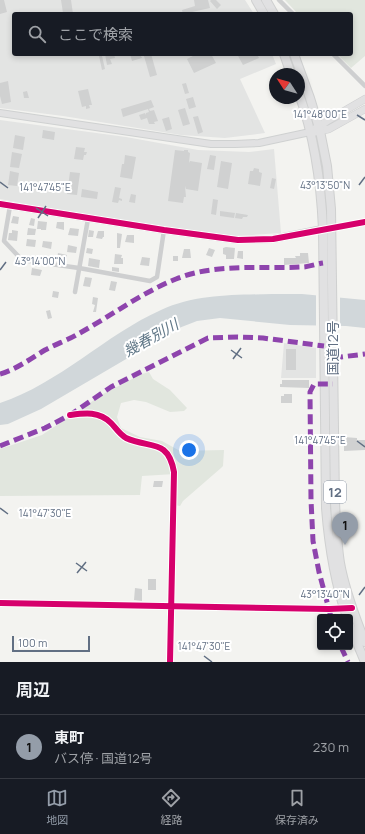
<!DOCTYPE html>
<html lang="ja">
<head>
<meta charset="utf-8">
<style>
  :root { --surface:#171b24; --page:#20242c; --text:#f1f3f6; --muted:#9ea1a6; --line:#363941; --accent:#949da9 }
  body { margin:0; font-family:Manrope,"Noto Sans JP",sans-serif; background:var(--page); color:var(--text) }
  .controls { position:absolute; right:12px; bottom:12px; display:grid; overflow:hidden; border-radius:4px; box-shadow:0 2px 6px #0003 }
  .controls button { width:36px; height:36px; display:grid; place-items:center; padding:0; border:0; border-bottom:1px solid var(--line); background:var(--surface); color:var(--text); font:20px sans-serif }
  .compass { position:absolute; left:269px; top:68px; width:36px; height:36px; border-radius:50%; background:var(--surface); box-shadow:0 2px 6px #0003; rotate:306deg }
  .scale { position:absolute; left:12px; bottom:10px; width:78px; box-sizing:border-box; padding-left:4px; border:2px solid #616f83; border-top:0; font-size:11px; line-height:14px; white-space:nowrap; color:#616f83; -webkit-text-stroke:3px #fff; paint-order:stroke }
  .you { position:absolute; left:189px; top:450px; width:14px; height:14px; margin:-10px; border:3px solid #fff; border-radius:50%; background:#1a73e8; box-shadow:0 0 0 6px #1a73e833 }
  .badge { display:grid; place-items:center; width:26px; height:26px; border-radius:50%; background:var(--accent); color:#111; font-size:13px; font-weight:700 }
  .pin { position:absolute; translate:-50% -33px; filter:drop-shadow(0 1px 2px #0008) }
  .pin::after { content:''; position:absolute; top:21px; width:14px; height:12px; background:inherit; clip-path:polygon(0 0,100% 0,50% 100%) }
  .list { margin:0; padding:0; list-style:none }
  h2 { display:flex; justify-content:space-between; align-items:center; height:52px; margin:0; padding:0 16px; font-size:17px }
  h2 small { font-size:13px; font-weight:400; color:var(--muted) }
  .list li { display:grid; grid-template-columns:26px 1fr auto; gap:12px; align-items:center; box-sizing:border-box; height:64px; padding:0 16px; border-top:1px solid var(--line) }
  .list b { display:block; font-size:15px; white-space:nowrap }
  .list p { margin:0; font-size:13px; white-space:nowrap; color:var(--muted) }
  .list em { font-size:13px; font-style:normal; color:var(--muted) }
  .icon { flex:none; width:22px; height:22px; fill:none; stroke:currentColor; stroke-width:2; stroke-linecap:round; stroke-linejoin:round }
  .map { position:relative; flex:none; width:365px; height:662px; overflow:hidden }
  .search { position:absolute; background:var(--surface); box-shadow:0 2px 6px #0003; left:12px; right:12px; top:12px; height:44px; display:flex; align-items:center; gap:10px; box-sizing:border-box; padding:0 14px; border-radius:4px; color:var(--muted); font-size:15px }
  .sheet { height:116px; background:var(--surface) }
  nav { display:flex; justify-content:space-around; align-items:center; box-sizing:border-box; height:56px; border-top:1px solid var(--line); background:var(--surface); font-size:11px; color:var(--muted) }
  nav a { display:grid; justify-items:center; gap:2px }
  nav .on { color:var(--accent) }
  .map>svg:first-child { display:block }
  .built { fill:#e3e4e3 }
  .green { fill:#e1e6de }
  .water { fill:#d1d7da }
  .pier { fill:#f3f3f0 }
  .building { fill:#d0d1d1 }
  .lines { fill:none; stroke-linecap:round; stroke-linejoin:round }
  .secondary-casing { stroke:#cfd1d1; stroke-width:8 }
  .primary-casing { stroke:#cfd0d1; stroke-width:8 }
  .highway-casing { stroke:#cfd0d0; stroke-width:10 }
  .street { stroke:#cecfd0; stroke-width:4.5 }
  .secondary { stroke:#e1e1e2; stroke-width:6 }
  .primary { stroke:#e1e1e2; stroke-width:7 }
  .highway { stroke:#e1e1e2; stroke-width:8 }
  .quiet { stroke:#8e44ad; stroke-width:5; stroke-dasharray:10 5; stroke-linecap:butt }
  .cycleway-casing { stroke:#fff; stroke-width:8 }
  .cycleway { stroke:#d6006c; stroke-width:6 }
  .ticks { fill:none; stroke:#616f83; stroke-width:1.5 }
  .labels { text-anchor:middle; stroke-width:4; stroke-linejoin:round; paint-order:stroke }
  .shield { fill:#fff; stroke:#909aa8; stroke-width:1 }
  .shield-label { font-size:13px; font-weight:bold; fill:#616f83 }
  .street-label { font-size:14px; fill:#616f83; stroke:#fff }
  .water-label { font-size:15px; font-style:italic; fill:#617888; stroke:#fff }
  .ticks-label { font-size:10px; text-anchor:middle; fill:#616f83; stroke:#fff; stroke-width:4; stroke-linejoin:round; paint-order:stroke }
</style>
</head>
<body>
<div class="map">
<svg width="365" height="662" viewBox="0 0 365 662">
  <rect width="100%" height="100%" fill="#f3f3f0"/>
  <path class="built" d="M0 0H245L254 14H14V54H272L276 64 240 79 265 133 225 138 181 135 63 116 0 108Z
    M0 120 126 137 198 150 249 152 274 149 281 233 235 236 126 221 47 208 0 199Z
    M284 343 316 348V378H281Z"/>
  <path class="green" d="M285 0H365V56L351 68 337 54H351V14H298Z
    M149 372 153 379 170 390 187 408 184 411 170 412 146 402 134 400 121 403 117 417 121 428 140 437 162 441 180 451 224 450 223 466 221 468 183 501 180 506 175 505V474L142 476 140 495 0 496V449L42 435 103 394 142 374Z"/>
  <path class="water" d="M272 294H302L365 300V328L346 326 290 325 220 318 197 321 179 328 41 409 8 424 0 425V403C60 383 105 335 161 310 196 294 235 295 272 294Z"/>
  <path class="pier" d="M316 293 340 296V328H316Z"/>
  <path class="building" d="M0 0H4L7 12 0 14Z
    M61 0H71L73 14H68L67 12 63 13Z
    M194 0H208L210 8 183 14 182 10 195 6Z
    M211 0H216L221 5 217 9 210 1Z
    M105 54H114L115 58 110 59 112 64 107 65Z
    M130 54H140L142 58 132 61Z
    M151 54 157 75 150 77 144 56Z
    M197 54H211L216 63 194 73 187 59Z
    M237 54H257L259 58 243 65Z
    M99 56H102L105 69 102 70Z
    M8 81 11 102 2 104 0 96V83Z
    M186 83 189 93 185 94 182 84Z
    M88 89 92 105H89L90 108 86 109V106L82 107 78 91Z
    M27 91 29 98H24L23 92Z
    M193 97 196 107 189 109 186 99Z
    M151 100 154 107 149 109 150 111 154 110 158 121 154 122 155 124H149L147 118 141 120 139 115 145 113 146 115V113L149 112 148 109 123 117 121 109Z
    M185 108 190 124 183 126 178 110Z
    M198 116 203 132 198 134 193 117Z
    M169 117 172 129 166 131 162 119Z
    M43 130 55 132 54 140 42 138Z
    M15 135 25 137 23 150 13 148Z
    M76 147 85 148 84 152H87L86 155H84L83 160 74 159Z
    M175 150 184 151V150H188V152L190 153 189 163 190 161 202 163 198 191 186 189 185 186 186 197H184L183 203 168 201Z
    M12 152 22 154 19 168 10 167Z
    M125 155 136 157 132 179 120 177 122 164H124Z
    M210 155 216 156 214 170 207 169Z
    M221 161 232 163 228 189 217 187Z
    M254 168 259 169V172L262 173 260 186 248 184 250 171H253Z
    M10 171 19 173 17 186 8 185Z
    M70 172 80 173 77 195 67 194Z
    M272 178 276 179 274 189 270 188Z
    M27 181 33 182 32 189 26 188Z
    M34 183 49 184 48 191 33 189Z
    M115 187 121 188 119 198 122 199V201L119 200 118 203 112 202Z
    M82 189 98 192 97 199 81 197Z
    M131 194 136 195 135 203 129 202Z
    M213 199 218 200 216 215 211 214Z
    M220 211 235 213 234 218 220 216Z
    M236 213 248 215 247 217H243L242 219 235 218Z
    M13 216 19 217 18 224 11 223Z
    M31 218 35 219 34 226 29 225Z
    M38 221 47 222 46 230H41V229H37Z
    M57 222H64V230L56 228Z
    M28 228 36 229 35 235H27Z
    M70 228 79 229 78 236 68 235Z
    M12 230 18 231 17 241 8 240 9 233H12Z
    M89 230 94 231 93 237H88Z
    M98 231H104V237H103L102 239 96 238Z
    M117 233 122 234 120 248H117Z
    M127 235H134V243L125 242Z
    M27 239 36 240 35 247 26 246Z
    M43 241 52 242 51 249 42 247Z
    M68 245 77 247 76 253 67 252Z
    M226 247 235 248 234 259H226V255L223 254V248Z
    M87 248 93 249 92 254 86 253Z
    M209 248 215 250 212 257 206 255Z
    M184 249H190L191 258H182Z
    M238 251H243V259L237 258Z
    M58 253 67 255 66 261 57 260Z
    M300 253H308L309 263 284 265V258H296L295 256H300Z
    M115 254 122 255 121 258H123V264H114Z
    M173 256H178V261H173Z
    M142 257 150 258 149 266 140 265Z
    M89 258 100 260 99 268 88 266Z
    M112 267 119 268V272L112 271Z
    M32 268 42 270 40 276 31 275Z
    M85 277 92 278 90 287 83 286Z
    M111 281 117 282 115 291 109 290Z
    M53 291 59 292 58 298 52 297Z
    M93 297 98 298 96 312H93L95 305 92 304Z
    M50 310 52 318 48 319 46 311Z
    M286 349H296V370H286Z
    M282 380H309V388L280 387V384H282Z
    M284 394H292V403H281V396H284Z
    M344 437 357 438V440H365V450L344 451Z
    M154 481H163L162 487H153Z
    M148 579H156V590H148Z
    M135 588 142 589V601L134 600Z"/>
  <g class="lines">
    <defs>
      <path id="secondary" d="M0 113 211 144H235L259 143 310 132
        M0 204 164 230 238 240 273 239 327 228"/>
      <path id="primary" d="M310 132 327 121 365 99
        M315 132 329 129 365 109"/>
      <path id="highway" d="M256 0 264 14
        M266 0 274 14
        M284 54 291 74
        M294 54 310 98 320 131 327 166 331 209 335 502C336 523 337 543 340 563 345 591 355 617 365 642
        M299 94C315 138 321 183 323 229L326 508C329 546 334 581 347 617
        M350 626 365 662"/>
    </defs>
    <use href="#secondary" class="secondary-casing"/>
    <use href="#primary" class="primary-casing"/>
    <use href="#highway" class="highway-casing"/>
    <path class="street" d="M279 0 293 14
      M333 54 365 86
      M10 206 4 241 22 260 79 268 150 281 157 277 164 230
      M332 227 365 222
      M75 292 88 219
      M70 415C85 413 99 411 111 423 116 428 119 434 126 438 150 449 168 438 174 472L170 662
      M0 603 329 609 344 608"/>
    <use href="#secondary" class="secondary"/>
    <use href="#primary" class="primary"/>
    <use href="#highway" class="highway"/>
    <path class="quiet" d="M333 358 365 354
      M0 374C17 369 30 359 45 350 56 344 68 340 78 334 111 316 141 293 176 279 215 263 261 269 302 267 309 267 316 264 323 263
      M0 446 45 428 70 415 111 387 208 338 238 337 263 338 324 346
      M331 617 319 572 313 541 311 500 310 392 314 384H333
      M341 647 348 662"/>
    <defs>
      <path id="cycleway" d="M0 204 164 230 238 240 273 239 365 222
        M70 415C85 413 99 411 111 423 116 428 119 434 126 438 150 449 168 438 174 472L170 662
        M0 603 329 609 352 608"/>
    </defs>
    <use href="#cycleway" class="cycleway-casing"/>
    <use href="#cycleway" class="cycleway"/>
  </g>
  <path class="ticks" d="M357 115 365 120M0 182 8 188M359 185 365 177M36 208 48 216M38 218 46 206M0 270 6 262M231 350 242 358M233 359 241 348M357 441 365 447M0 508 8 514M76 563 87 571M77 573 86 562M359 595 365 587M204 656 212 662"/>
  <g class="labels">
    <rect class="shield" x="324" y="481" width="22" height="22" rx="3"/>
    <g class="shield-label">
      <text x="335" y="497">12</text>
    </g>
    <g class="street-label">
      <text transform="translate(333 348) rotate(-90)" y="5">国道12号</text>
    </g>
    <g class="water-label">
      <text transform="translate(151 338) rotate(-29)" y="5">幾春別川</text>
    </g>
  </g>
  <g class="ticks-label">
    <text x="320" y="118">141°48'00"E</text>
    <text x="325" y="189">43°13'50"N</text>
    <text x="45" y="191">141°47'45"E</text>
    <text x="40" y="265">43°14'00"N</text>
    <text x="320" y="444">141°47'45"E</text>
    <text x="45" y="517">141°47'30"E</text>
    <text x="325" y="598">43°13'40"N</text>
    <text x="204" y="650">141°47'30"E</text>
  </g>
</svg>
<div class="controls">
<button><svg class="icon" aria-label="locate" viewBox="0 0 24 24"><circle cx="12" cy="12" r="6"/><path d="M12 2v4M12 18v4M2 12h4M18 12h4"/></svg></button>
</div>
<svg class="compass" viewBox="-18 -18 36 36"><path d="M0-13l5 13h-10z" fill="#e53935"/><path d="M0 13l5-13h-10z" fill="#9ea1a6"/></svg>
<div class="scale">100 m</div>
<div class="you"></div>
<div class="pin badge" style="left:345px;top:545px">1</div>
<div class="search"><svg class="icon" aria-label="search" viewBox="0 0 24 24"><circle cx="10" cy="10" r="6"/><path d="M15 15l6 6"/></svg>ここで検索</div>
</div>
<section class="sheet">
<h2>周辺<small></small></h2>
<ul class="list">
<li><span class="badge">1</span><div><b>東町</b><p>バス停 · 国道12号</p></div><em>230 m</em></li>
</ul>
</section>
<nav>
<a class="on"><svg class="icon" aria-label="map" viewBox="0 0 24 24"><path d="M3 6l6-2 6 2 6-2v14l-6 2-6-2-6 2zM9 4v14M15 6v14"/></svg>地図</a>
<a><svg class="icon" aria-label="directions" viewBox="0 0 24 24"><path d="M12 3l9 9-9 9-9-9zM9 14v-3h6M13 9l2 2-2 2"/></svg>経路</a>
<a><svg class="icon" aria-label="saved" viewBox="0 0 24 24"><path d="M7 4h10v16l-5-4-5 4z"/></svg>保存済み</a>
</nav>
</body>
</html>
